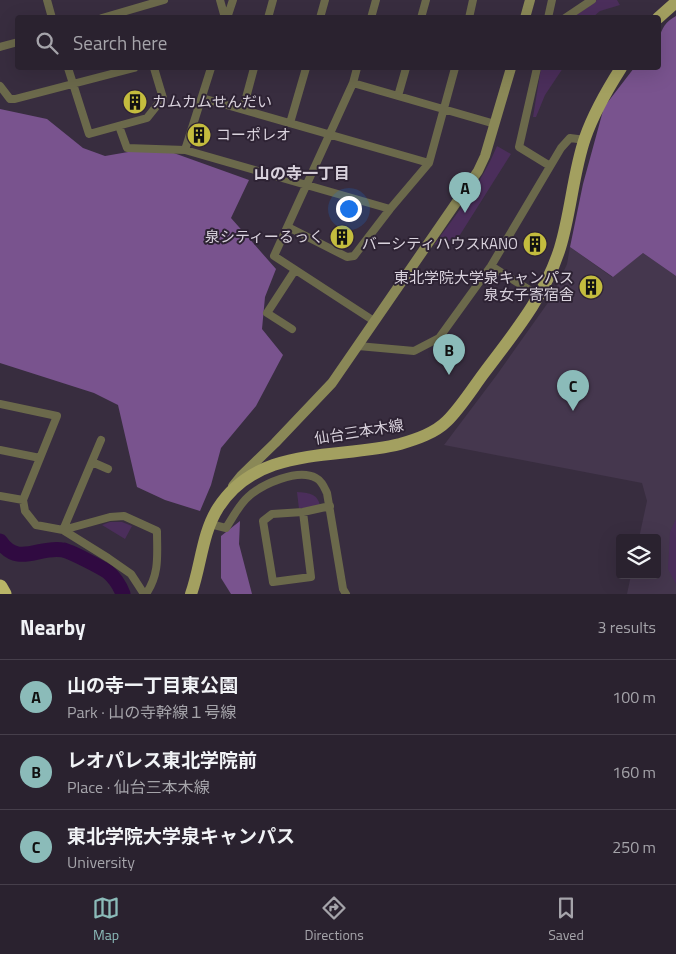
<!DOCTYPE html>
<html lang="en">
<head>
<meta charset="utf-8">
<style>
  :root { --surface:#2a222f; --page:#322a37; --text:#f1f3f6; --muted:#a5a4aa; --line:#463f4b; --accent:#8bbbb9 }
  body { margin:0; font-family:"Titillium Web","Noto Sans JP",sans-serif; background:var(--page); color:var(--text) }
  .controls { position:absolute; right:15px; bottom:15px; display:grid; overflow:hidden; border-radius:5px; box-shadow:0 5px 20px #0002 }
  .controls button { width:45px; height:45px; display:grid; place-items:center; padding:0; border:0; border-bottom:1px solid var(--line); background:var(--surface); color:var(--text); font:25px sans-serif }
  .you { position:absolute; left:348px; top:208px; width:18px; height:18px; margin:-12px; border:4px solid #fff; border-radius:50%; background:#1a73e8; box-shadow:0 0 0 8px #1a73e833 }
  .badge { display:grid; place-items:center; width:32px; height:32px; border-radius:50%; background:var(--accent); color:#111; font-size:16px; font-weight:700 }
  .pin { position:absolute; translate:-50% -41px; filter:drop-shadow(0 1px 2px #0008) }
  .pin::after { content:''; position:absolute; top:26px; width:18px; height:15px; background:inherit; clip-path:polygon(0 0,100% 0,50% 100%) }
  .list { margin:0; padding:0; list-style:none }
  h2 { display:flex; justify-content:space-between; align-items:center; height:65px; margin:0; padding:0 20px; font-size:21px }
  h2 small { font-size:16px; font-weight:400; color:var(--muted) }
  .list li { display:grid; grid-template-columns:32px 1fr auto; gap:15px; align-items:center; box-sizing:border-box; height:75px; padding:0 20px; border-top:1px solid var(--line) }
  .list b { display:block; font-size:19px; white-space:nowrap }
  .list p { margin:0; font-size:16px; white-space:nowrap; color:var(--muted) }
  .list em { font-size:16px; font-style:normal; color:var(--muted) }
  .icon { flex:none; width:28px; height:28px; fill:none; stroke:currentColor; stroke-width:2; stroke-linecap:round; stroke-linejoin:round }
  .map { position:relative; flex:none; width:676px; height:594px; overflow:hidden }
  .search { position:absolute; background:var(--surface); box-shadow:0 5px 20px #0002; left:15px; right:15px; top:15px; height:55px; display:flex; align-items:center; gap:12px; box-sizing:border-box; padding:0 18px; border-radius:5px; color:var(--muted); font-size:19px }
  .sheet { height:290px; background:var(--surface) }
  nav { display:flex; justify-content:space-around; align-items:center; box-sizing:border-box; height:70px; border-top:1px solid var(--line); background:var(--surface); font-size:14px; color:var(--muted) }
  nav a { display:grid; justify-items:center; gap:2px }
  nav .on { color:var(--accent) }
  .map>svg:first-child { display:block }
  .built { fill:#45374e }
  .green { fill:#4b2e5b }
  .forest { fill:#79538e }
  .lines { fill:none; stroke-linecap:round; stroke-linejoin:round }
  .river { stroke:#300a41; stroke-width:15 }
  .street { stroke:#6b694b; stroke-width:8 }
  .secondary { stroke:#8a8857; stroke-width:10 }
  .primary { stroke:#a3a060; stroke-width:12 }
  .highway { stroke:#b9b567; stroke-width:15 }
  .labels { text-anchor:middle; stroke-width:4; stroke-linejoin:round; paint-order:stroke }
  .poi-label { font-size:15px; fill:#d9d2dd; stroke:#2e2334; text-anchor:end }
  .street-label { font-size:15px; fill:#d9d2dd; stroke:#2e2334 }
  .neighbourhood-label { font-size:16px; font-weight:bold; fill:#d9d2dd; stroke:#2e2334 }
</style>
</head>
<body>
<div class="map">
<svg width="676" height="594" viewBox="0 0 676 594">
  <rect width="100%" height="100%" fill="#382d3f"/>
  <path class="built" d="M570 247 612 277 643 253 676 276V594H627L631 575H657V538H639L647 501 642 483 444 445 496 376 552 297 567 264Z"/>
  <path class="green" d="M597 0H617L620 5 600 11 593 17 572 18Z
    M541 68H563L545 95 536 117H533Z
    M497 146 511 154 458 238 434 245C457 213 482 183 497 146Z
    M297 492C308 493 317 493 320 505L299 509Z
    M676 519V584L668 569 670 532Z
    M110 522H122L132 526 125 539 102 525Z"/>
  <path class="forest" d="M676 16V276L643 253 613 277 570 247 583 184 604 107 634 68H658C659 47 655 27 676 16Z
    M0 109 47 119 83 148 105 156 157 147 249 180 231 218 276 269 265 297 262 329 283 355 256 406 221 448 211 485 200 511 165 500 137 487 118 405 94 393 0 363Z
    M240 521 239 544 252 594H231L221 578V536Z"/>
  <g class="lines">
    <path class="river" d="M0 541C18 568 40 545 63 550 70 551 102 568 108 572 115 578 120 586 123 594"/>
    <path class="street" d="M47 0 52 18
      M220 0 225 18
      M102 18 164 0
      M227 18 233 0
      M268 18 273 0
      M320 18 325 0
      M371 18 376 0
      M421 18 426 0
      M469 18 473 0
      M548 18 552 0
      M565 18 592 0
      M0 47 18 42
      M68 68 89 134 147 118 163 98 154 68
      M357 68 353 83 274 256 374 321
      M537 68 519 147 550 166
      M353 83 495 124
      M0 86 10 99H15L134 68
      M398 96 406 68
      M202 98 429 163
      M243 109 254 68
      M290 123 306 68
      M119 126 127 148 185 150 390 209 429 163 455 68
      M185 150 211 68
      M288 227 347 257 354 256 390 209
      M491 266 539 296
      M292 329 267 313 295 270
      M358 346 414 351 439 338 491 266 561 148 570 138 585 140
      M0 404 57 416 23 500 25 511 36 525 63 530 108 558 131 574 144 594
      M101 440 63 530 110 517 124 516 157 531C157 555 160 573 146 594
      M0 450 40 458
      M92 462 108 469
      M0 496 23 500
      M303 512 311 577 273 582 263 521 272 514 303 512 330 506
      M210 524 226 528C233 517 239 505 248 497 262 484 298 468 316 478 322 481 324 487 327 493L343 589 346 594"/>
    <path class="secondary" d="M525 18 530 0
      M233 486 241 476 275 443 332 383 478 171 485 156 511 68"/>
    <path class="primary" d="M658 18 676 2
      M191 594C201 566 202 533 218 508 259 444 337 460 400 444 417 439 435 433 447 421 461 407 472 389 484 373 514 333 545 296 560 248 571 212 573 173 585 138 594 112 607 90 621 68"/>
    <path class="highway" d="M0 587 4 594"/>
  </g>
  <defs>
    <symbol id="building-disc" viewBox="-11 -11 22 22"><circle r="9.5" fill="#c4bc3e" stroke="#2e2334"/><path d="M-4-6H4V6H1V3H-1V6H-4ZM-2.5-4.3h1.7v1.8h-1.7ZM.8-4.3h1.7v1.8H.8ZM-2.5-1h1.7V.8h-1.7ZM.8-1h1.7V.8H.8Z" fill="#111"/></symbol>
  </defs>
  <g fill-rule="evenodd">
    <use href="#building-disc" x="121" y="88" width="28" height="28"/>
    <use href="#building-disc" x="185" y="121" width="28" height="28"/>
    <use href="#building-disc" x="328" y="223" width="28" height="28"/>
    <use href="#building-disc" x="521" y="230" width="28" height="28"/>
    <use href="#building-disc" x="577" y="273" width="28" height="28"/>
  </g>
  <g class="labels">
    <g class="poi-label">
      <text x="152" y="107" text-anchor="start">カムカムせんだい</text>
      <text x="216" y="140" text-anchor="start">コーポレオ</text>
      <text x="324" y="242">泉シティーるっく</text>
      <text x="518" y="249">バーシティハウスKANO</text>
      <text x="574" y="283">東北学院大学泉キャンパス<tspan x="574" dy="17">泉女子寄宿舎</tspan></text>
    </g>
    <g class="street-label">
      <text transform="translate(359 432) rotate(-9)" y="5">仙台三本木線</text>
    </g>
    <g class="neighbourhood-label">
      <text x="302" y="179">山の寺一丁目</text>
    </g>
  </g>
</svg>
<div class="controls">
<button><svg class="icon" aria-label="layers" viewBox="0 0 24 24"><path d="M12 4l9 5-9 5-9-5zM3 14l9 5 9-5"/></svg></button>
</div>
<div class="you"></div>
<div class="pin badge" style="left:465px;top:213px">A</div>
<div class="pin badge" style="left:449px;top:375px">B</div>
<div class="pin badge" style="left:573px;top:411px">C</div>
<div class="search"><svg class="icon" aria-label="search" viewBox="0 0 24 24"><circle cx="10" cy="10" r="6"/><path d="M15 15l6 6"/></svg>Search here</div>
</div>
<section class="sheet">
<h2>Nearby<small>3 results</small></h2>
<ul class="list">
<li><span class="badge">A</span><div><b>山の寺一丁目東公園</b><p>Park · 山の寺幹線１号線</p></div><em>100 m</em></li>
<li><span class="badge">B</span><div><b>レオパレス東北学院前</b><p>Place · 仙台三本木線</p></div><em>160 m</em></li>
<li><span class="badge">C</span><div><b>東北学院大学泉キャンパス</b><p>University</p></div><em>250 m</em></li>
</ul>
</section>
<nav>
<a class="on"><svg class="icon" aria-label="map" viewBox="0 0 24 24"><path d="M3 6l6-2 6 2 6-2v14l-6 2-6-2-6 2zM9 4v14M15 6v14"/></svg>Map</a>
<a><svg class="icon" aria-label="directions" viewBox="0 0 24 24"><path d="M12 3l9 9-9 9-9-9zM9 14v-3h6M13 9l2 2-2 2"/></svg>Directions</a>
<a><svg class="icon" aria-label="saved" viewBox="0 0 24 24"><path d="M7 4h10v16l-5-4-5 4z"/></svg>Saved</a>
</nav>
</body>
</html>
